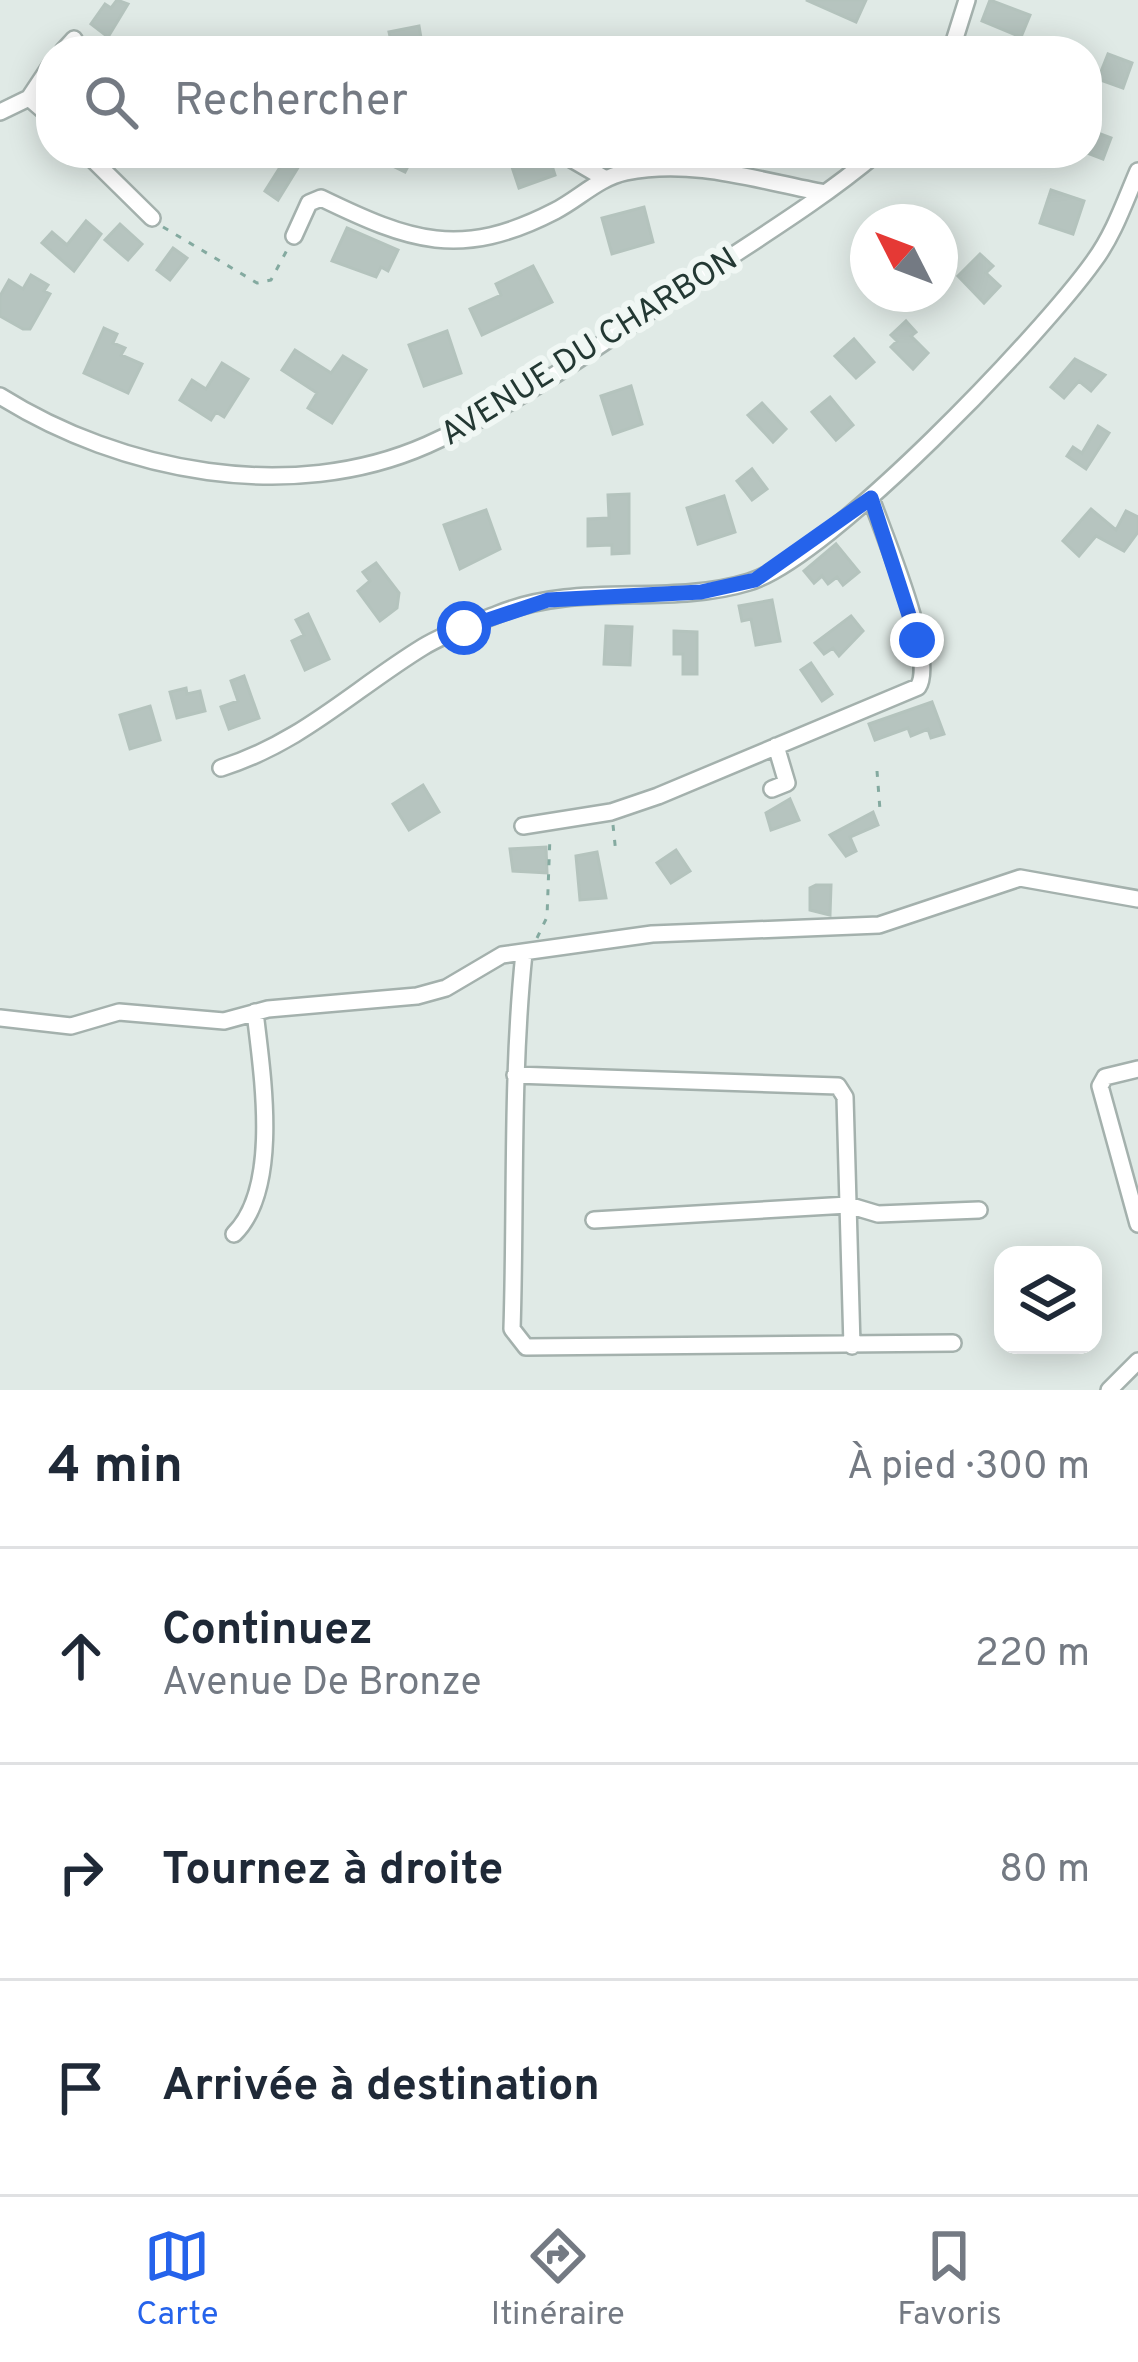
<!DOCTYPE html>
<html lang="fr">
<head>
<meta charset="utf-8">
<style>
  :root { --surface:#fff; --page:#f2f2f3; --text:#1f2937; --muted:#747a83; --line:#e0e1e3; --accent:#2563eb }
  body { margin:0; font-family:Overpass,sans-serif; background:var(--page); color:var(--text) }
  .controls { position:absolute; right:36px; bottom:36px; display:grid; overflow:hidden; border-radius:24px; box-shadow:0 6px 30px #0003 }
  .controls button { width:108px; height:108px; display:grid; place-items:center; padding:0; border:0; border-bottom:3px solid var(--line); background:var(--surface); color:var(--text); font:60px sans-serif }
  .compass { position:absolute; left:850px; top:204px; width:108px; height:108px; border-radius:50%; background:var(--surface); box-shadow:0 6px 30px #0003; rotate:312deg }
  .stop { position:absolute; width:36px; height:36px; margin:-27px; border:9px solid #2563eb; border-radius:50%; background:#fff }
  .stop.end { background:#2563eb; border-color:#fff; box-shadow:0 3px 12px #0008 }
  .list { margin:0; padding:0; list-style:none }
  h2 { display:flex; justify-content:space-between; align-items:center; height:156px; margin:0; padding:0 48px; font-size:51px }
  h2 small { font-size:39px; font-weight:400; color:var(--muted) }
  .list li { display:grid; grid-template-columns:78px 1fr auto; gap:36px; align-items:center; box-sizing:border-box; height:216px; padding:0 48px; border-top:3px solid var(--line) }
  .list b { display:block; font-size:45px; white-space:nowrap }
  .list p { margin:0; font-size:39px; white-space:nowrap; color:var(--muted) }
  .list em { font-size:39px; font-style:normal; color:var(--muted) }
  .icon { flex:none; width:66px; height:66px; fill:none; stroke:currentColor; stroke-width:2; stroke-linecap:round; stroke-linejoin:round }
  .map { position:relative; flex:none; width:1138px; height:1390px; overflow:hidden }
  .search { position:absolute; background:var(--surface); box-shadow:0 6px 30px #0003; left:36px; right:36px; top:36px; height:132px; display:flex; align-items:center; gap:30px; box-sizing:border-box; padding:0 42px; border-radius:48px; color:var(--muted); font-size:45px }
  .sheet { height:804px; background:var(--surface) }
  nav { display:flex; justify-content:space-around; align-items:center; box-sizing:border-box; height:168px; border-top:3px solid var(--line); background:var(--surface); font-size:33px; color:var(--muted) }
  nav a { display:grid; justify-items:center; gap:6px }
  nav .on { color:var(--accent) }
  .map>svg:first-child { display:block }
  .building { fill:#b6c4bf; stroke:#b4c3bd; stroke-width:3 }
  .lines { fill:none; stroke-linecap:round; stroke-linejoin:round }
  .minor-casing { stroke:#a4b1ad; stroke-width:20 }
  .path { stroke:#84aaa0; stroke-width:3; stroke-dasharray:6 9; stroke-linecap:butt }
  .minor { stroke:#fff; stroke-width:15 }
  .route { stroke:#2563eb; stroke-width:15 }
  .labels { text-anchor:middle; stroke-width:12; stroke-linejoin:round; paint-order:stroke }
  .street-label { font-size:33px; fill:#233833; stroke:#f0f7f4 }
</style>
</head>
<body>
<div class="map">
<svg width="1138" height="1390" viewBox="0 0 1138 1390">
  <rect width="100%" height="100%" fill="#e0eae6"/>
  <path class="building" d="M117 0 128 4 108 37 91 24 105 4 111 8Z
    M806 0H866L856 22Z
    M990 0 1030 15 1021 37 982 21Z
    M419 26 422 44 393 50 389 32Z
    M1108 54 1132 63 1123 88 1098 79Z
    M1087 129 1111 138 1103 159 1087 153Z
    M289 153H307L278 200 265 191Z
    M366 153H415L405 172Z
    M524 153H548L555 175 519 188 509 158Z
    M1051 190 1084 201 1073 234 1040 223Z
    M644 207 653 242 612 254 602 218Z
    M86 221 101 234 74 271 42 243 52 232 67 245Z
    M120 224 142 244 128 260 105 240Z
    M347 228 398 250 388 271 381 267 376 277 332 261Z
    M173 248 187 258 170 280 157 270Z
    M980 254 993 266 986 273 1000 286 984 303 958 276Z
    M533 266 552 302 482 335 470 309 501 295 496 284Z
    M31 275 48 285 44 291 50 294 30 329H23L0 316V296L9 280 23 289Z
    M906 321 916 332 911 336 928 353 913 369 891 347 897 341 891 335Z
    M104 328 117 334 113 343 125 348 121 355 142 364 128 393 84 373Z
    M447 331 461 373 424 386 409 345Z
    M854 339 874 362 856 378 835 356Z
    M295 350 331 373 343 356 366 370 332 423 308 408 317 393 282 370Z
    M1075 359 1105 375 1091 391 1079 381 1064 398 1051 387Z
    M222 363 248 379 224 417 216 412 211 420 180 400 192 380 206 389Z
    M631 386 642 424 613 434 601 396Z
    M830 397 853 425 836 440 812 412Z
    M762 403 786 429 773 442 748 415Z
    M1098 426 1109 433 1086 469 1067 456 1073 447 1082 453Z
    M752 469 767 489 752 500 737 481Z
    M629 494V553L612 554V545L588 546V519L609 518 608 495Z
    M724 496 735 532 698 544 687 508Z
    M1091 509 1116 530 1126 511 1138 517V532L1124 551 1096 536 1079 556 1063 541Z
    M486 510 500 549 460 569 444 525Z
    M836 544 859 572 843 585 837 577 828 584 822 576 814 583 804 571Z
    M376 563 399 593 397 608 380 621 358 591 370 581 363 572Z
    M772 600 780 641 756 645 751 619 742 621 739 606Z
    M308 614 329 659 305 670 292 641 304 635 296 620Z
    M851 616 863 631 839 656 833 648 824 654 815 643Z
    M606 626 632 627 630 665 604 664Z
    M674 631 697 632V674H683V654H674Z
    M811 663 832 694 822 701 801 670Z
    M244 676 259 718 229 729 221 707 238 701 231 681Z
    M186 688 187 694 200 691 205 711 177 718 170 692Z
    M932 702 944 734 931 738 928 729 911 736 908 728 875 740 869 724Z
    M150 706 160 740 130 749 120 715Z
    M423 785 439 812 409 830 393 804Z
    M790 799 799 820 771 830 766 813Z
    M873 812 878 825 850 837 856 851 846 856 830 835Z
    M546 847 547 873 513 871 510 849Z
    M676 850 690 871 671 883 657 863Z
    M597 852 606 898 580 900 576 856Z
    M816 885H831L830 915 810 910V888Z"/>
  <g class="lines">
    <defs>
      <path id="minor" d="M63 51 74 39
        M951 51 967 0
        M29 98 51 65
        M0 112 29 98 51 117
        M86 153 152 218
        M561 153 604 178
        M294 236 309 203 321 198C410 241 460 260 555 211 580 198 598 178 626 172 693 158 759 181 825 193
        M0 396C121 472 291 505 427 445 515 406 596 348 675 294 743 247 814 206 877 153
        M221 768C301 743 353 690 423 647 446 633 473 624 498 614 579 581 668 607 749 582 830 557 1042 334 1094 261 1114 234 1125 201 1138 171
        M772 789 787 783 776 746
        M523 826 611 812 658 796 918 687C937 659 883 533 871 498
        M524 953C511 1078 516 1203 512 1329L526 1347 953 1343
        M0 1018 71 1026 119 1012 224 1021 268 1009 417 996 446 988 502 955 652 934 879 925 1020 878 1138 899
        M1138 1069 1105 1077 1100 1086 1138 1224
        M515 1075 838 1086 845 1097 852 1346
        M594 1220 848 1205 878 1214 979 1210
        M234 1234C281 1188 262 1073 255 1012
        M1109 1390 1138 1361"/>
    </defs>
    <use href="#minor" class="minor-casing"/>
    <path class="path" d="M163 227 257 283 271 280 287 250
      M877 771 880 810
      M613 825 616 854
      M537 938 547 917 550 836"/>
    <use href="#minor" class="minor"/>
  </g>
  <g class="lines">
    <path class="route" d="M464 628 548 600 701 592 755 580 871 498 917 640"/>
  </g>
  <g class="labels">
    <g class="street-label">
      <text transform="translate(588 345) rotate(-32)" y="12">AVENUE DU CHARBON</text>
    </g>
  </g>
</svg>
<div class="controls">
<button><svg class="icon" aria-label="layers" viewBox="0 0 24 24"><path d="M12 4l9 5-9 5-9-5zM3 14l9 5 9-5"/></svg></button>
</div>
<svg class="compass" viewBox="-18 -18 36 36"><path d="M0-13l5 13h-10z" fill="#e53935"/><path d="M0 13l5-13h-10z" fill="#747a83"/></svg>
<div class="stop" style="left:464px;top:628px"></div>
<div class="stop end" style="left:917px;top:640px"></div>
<div class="search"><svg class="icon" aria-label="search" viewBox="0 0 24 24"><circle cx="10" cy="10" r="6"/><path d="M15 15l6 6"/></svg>Rechercher</div>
</div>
<section class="sheet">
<h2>4 min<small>À pied · 300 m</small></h2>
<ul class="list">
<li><svg class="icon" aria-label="ahead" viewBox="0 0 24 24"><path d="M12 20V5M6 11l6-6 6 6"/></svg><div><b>Continuez</b><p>Avenue De Bronze</p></div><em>220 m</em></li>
<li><svg class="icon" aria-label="right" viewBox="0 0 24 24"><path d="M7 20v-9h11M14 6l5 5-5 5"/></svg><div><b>Tournez à droite</b></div><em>80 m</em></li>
<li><svg class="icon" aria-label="arrive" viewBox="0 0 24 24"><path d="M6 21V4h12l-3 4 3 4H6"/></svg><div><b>Arrivée à destination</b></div></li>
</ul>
</section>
<nav>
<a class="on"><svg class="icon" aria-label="map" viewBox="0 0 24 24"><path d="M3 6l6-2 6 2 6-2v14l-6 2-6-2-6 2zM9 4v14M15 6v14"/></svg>Carte</a>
<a><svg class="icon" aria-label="directions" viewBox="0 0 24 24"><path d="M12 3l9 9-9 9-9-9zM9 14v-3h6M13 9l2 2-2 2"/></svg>Itinéraire</a>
<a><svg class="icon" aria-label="saved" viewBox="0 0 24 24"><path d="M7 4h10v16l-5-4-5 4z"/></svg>Favoris</a>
</nav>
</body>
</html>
